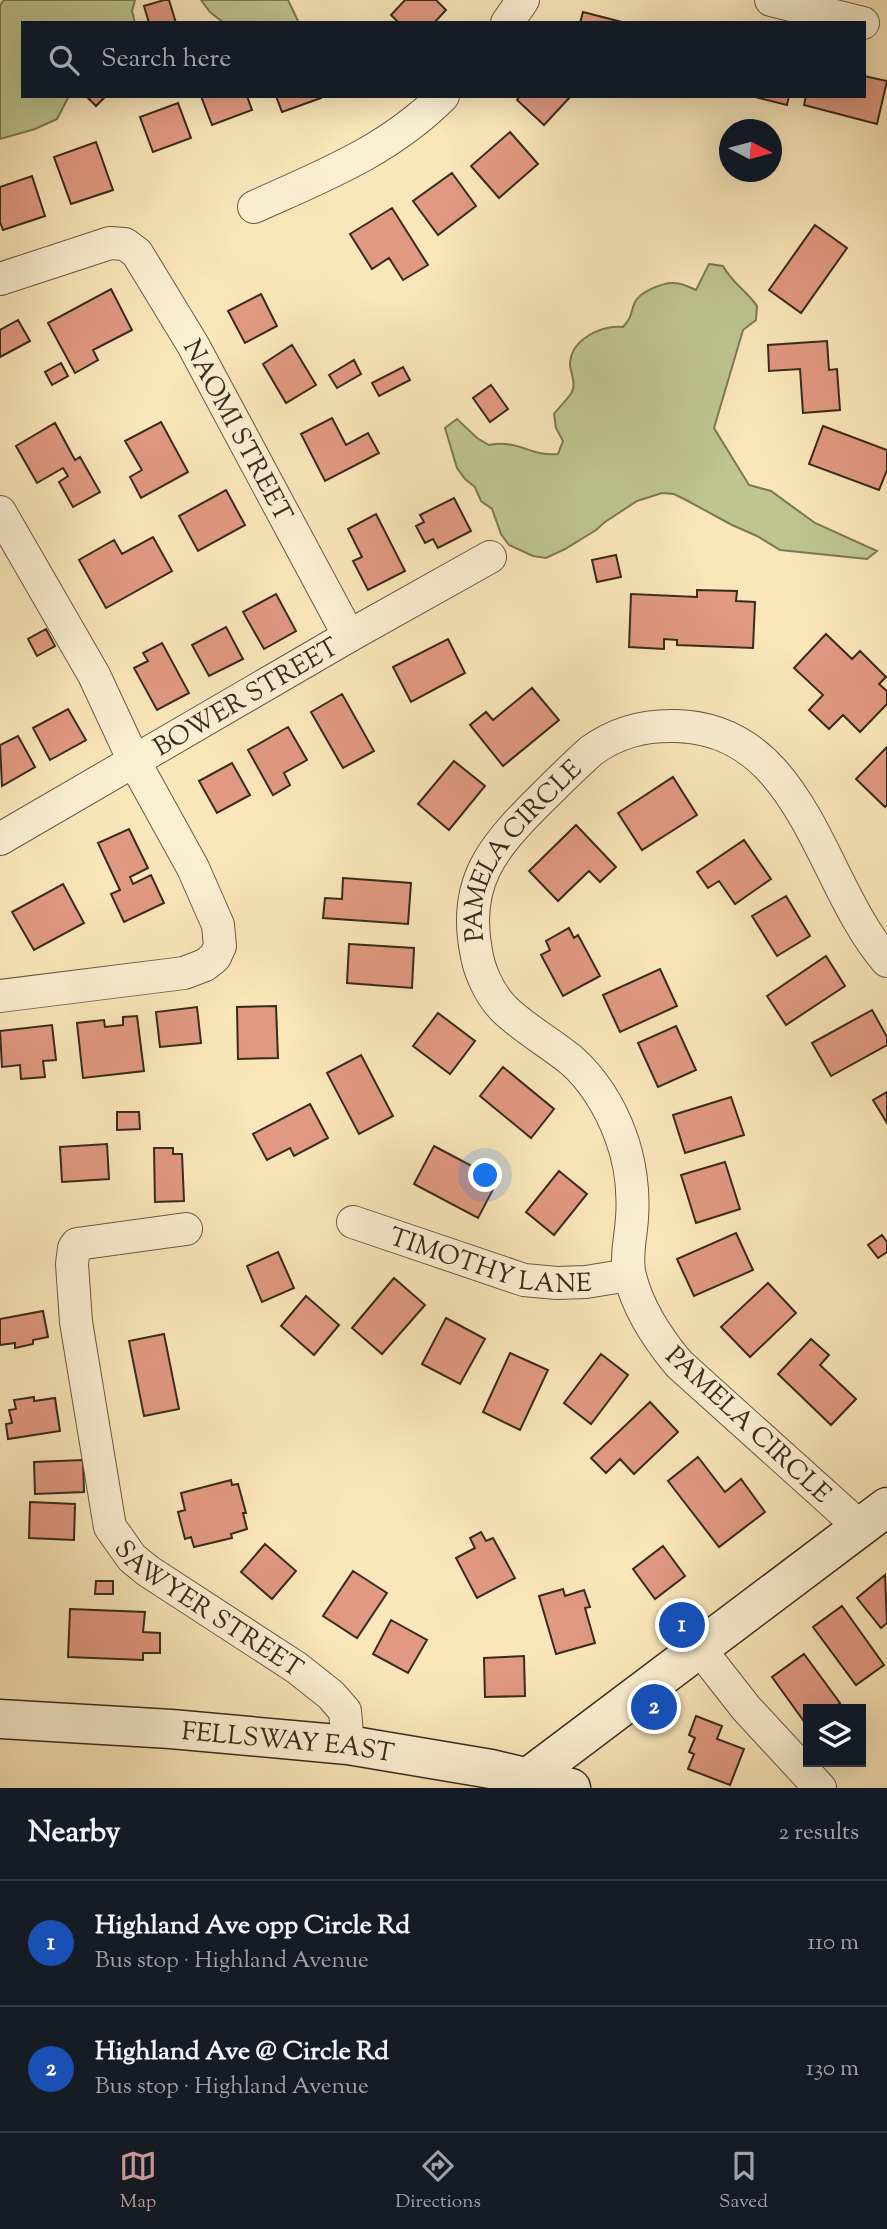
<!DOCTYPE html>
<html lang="en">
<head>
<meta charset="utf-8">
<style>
  :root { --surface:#171b24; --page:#20242c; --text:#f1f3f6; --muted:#9ea1a6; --line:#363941; --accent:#c59692 }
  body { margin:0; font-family:"Sorts Mill Goudy",serif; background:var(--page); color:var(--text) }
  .controls { position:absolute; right:21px; bottom:21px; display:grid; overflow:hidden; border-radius:0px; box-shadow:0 7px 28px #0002 }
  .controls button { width:63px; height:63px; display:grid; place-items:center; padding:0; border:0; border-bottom:2px solid var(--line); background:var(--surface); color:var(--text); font:35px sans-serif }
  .compass { position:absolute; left:719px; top:119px; width:63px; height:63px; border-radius:50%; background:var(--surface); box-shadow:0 7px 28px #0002; rotate:96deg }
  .you { position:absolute; left:486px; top:1176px; width:24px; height:24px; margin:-18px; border:5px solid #fff; border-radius:50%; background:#1a73e8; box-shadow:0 0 0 10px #1a73e833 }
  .badge { display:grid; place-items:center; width:46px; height:46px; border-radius:50%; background:var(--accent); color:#fff; font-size:23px; font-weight:700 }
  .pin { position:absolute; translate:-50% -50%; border:4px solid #fff; box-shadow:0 2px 7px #0006 }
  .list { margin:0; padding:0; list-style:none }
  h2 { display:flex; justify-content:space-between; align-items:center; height:91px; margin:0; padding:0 28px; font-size:30px }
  h2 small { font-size:23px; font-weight:400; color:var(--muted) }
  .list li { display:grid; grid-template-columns:46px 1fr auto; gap:21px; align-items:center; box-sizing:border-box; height:126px; padding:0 28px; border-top:2px solid var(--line) }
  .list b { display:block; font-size:26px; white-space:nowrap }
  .list p { margin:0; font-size:23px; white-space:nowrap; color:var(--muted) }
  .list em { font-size:23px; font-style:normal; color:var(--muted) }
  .icon { flex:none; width:38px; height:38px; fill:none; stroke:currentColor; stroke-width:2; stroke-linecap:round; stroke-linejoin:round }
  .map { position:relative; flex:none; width:887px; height:1788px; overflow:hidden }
  .search { position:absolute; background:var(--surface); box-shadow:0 7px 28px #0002; left:21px; right:21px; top:21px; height:77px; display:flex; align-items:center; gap:18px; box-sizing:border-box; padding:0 24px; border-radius:0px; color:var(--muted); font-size:26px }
  .sheet { height:343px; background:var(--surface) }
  nav { display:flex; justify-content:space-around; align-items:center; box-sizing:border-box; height:98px; border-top:2px solid var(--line); background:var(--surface); font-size:19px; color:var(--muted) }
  nav a { display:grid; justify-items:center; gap:4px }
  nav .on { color:var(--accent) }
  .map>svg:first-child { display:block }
  .green { fill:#bec58f; stroke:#7c7856; stroke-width:2 }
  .building { fill:#e19981; stroke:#392b1d; stroke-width:2 }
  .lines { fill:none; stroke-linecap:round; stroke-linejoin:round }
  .street-casing { stroke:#695a44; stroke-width:34 }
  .secondary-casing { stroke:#392b1d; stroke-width:41 }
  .street { stroke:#fbefd2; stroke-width:32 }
  .secondary { stroke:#fbefd2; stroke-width:38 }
  .labels { text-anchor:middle; stroke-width:5; stroke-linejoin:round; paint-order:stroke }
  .street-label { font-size:26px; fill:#392b1d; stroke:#fbefd2 }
</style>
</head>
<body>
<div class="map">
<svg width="887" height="1788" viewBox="0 0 887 1788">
  <rect width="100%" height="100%" fill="#f9e6b9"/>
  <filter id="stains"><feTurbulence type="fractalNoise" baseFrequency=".00286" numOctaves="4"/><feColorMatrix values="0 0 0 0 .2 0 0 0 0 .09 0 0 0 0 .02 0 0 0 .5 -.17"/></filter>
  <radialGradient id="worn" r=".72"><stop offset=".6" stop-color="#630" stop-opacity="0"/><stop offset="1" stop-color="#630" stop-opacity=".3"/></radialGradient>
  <path class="green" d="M4 0H135L132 11 135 23H23V96H69L57 119 35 129 0 139V5Z
    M201 0H288L299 23H224L210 12Z
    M709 264 723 266C732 283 747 291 757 306L756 320 743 330 714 428 749 485 771 491 815 523 877 551 867 559 780 550 757 536 732 525 686 500 674 494 662 493 637 501 605 522 596 530 565 549 546 558 533 556 509 545 501 534 492 509 481 501 475 487 465 479 457 468 445 428 457 419 477 438 489 445C520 439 530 457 558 454L563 441 556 428 554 414C559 407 568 399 572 392 576 383 571 374 570 365 570 339 602 325 623 327 633 316 630 313 635 302 640 292 663 282 674 283 682 283 689 287 696 290Z"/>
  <path class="building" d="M164 0H169L176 23H149L144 6Z
    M405 0H436L446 10 434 23H399L391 15Z
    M583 12 626 23H580Z
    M864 76 887 81 877 124 804 105 806 96H864Z
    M89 96H106L96 106 88 98Z
    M201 96H247L252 110 212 125Z
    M276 96H321V98L282 112Z
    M520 96H570V97L544 125 517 100Z
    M751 96H789L787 105Z
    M178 103 191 138 153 152 140 117Z
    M510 132 538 164 499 198 471 166Z
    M96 142 113 190 71 204 54 157Z
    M452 173 476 206 438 235 413 201Z
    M32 176 45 216 3 230 0 222V187Z
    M392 208 428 265 403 280 389 258 372 269 350 234Z
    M815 225 847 248 801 313 769 290Z
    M111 289 132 330 93 350 98 360 75 373 48 323Z
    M261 294 277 326 245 343 228 311Z
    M18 320 30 341 0 357V330Z
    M827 341 829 370 837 369 840 410 803 413 800 369 769 371 768 345Z
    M292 345 316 385 286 403 263 364Z
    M354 360 361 374 337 388 329 375Z
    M61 363 68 376 52 385 45 372Z
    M403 367 410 380 379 396 372 383Z
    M491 385 508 409 490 422 473 398Z
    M332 418 346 445 368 433 379 453 325 481 301 434Z
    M161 422 188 472 141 498 130 477 142 470 125 441Z
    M55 423 75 460 80 457 100 492 73 507 59 482 68 476 63 468 37 483 16 446Z
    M823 426 887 450V470L879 490 809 464Z
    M226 490 245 525 198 551 179 516Z
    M454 498 471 531 438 548 433 539 425 543 416 526 424 522 420 515Z
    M376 514 405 571 368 590 353 561 362 557 348 529Z
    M153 537 172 571 106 608 79 560 114 540 122 554Z
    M616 555 621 577 597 582 592 560Z
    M697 590 737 591 736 601 755 602 753 648 677 645V640L664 639V649L629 647 631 594 697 597Z
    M276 594 296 631 264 649 243 612Z
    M226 627 243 659 209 676 192 645Z
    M46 629 55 646 37 656 28 639Z
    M826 634 852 659 860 651 886 677 879 684 887 691V704L860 732 843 715 829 729 809 710 823 695 794 668Z
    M448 639 465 673 411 702 393 667Z
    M162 643 189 693 157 710 134 668 148 661 143 653Z
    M532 688 559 720 503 766 470 725 486 712 493 720Z
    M342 694 374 751 343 768 311 712Z
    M68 709 86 740 50 760 33 728Z
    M288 727 307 760 284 773 290 785 273 795 248 750Z
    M18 736 35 767 2 786 0 745Z
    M887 747V805L885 807 856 779Z
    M454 761 485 786 449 830 418 804Z
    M232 763 250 795 217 813 199 781Z
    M673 777 697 815 642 850 618 813Z
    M576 825 616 867 600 882 589 871 558 901 529 871Z
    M129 829 148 868 130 877 133 884 151 875 164 903 124 922 111 894 120 890 98 843Z
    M744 840 771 879 735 904 719 881 708 888 697 872Z
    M343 878 411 883 408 924 323 918 325 898 342 899Z
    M63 884 84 923 34 950 12 912Z
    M786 896 810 936 777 956 752 916Z
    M569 928 574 938 578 935 600 976 563 996 541 955 550 950 546 941Z
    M349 944 414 948 412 988 347 983Z
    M826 956 845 986 786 1025 767 996Z
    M660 969 677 1006 620 1032 603 995Z
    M276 1006 278 1058 238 1059 237 1007Z
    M197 1007 201 1043 160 1047 156 1012Z
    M872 1010 887 1037V1045L831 1076 812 1043Z
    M438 1013 475 1041 450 1074 413 1046Z
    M137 1016 144 1071 83 1078 77 1023 104 1020 105 1027 123 1025V1017Z
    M52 1025 56 1060 43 1061 45 1077 21 1079 20 1065 2 1067 0 1031Z
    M676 1026 696 1070 658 1087 638 1043Z
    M361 1055 393 1116 359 1134 327 1073Z
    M503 1067 554 1109 531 1138 480 1096Z
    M887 1092V1123L873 1100Z
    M731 1097 744 1135 685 1153 673 1115Z
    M310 1104 328 1138 294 1156 290 1148 267 1160 253 1134Z
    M117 1112H139L140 1129 117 1130Z
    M107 1144 109 1179 62 1182 60 1147Z
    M434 1146 498 1180 478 1218 414 1184Z
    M154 1148H173V1154H182L184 1201 155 1202Z
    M725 1162 740 1209 696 1223 681 1175Z
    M559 1171 587 1194 554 1235 526 1212Z
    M736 1233 753 1270 694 1296 677 1259Z
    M882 1235 887 1242V1252L878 1258 868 1245Z
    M278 1252 294 1288 262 1302 247 1266Z
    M394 1278 425 1305 382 1354 352 1328Z
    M768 1283 796 1313 750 1357 721 1327Z
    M306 1296 339 1325 314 1355 281 1326Z
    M43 1311 48 1337 33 1340V1344L15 1348V1343L0 1345V1319Z
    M446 1318 485 1339 460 1384 422 1364Z
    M164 1334 179 1409 144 1416 129 1341Z
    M811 1339 829 1355 820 1365 856 1399 831 1425 778 1374Z
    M510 1353 548 1370 520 1430 483 1412Z
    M601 1354 628 1375 591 1424 564 1403Z
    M34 1397V1401L55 1398 60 1431 8 1439 6 1424 12 1423 9 1410 16 1409 14 1400Z
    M650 1402 678 1432 634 1474 620 1459 606 1473 591 1458Z
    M698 1457 725 1492 741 1479 765 1512 719 1547 668 1481Z
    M83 1460 84 1492 35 1494 34 1462Z
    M231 1480 232 1485 238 1484 246 1513H243L247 1529 231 1534 232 1538 194 1547 191 1537 185 1539 178 1512 185 1510 181 1493Z
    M30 1502 75 1504 74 1540 29 1538Z
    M481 1532 486 1541 493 1538 515 1578 477 1598 456 1558 475 1548 470 1538Z
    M265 1544 296 1571 272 1599 241 1572Z
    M663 1546 685 1576 655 1599 633 1569Z
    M353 1571 387 1593 357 1638 323 1616Z
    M885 1575 887 1623 881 1628 857 1598Z
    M96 1581H113V1594H95Z
    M563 1589 565 1596 584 1590 590 1607 585 1608 595 1643 556 1654 539 1596Z
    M842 1606 884 1665 856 1685 813 1627Z
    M70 1609 145 1612 143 1632 160 1633V1653H143V1660L68 1657Z
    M391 1620 427 1640 408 1673 373 1654Z
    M804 1654 840 1703 832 1709H808V1727L772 1677Z
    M524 1656 525 1696 485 1697 484 1658Z
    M696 1716 722 1726 717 1739 744 1749 730 1785 688 1769 694 1754 689 1752 695 1738 689 1735Z"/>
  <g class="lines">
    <defs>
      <g id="street">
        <path d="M771 0 863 23"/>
        <path d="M507 23 523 0"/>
        <path d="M254 207C323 176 388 151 443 96"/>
        <path id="s1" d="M0 279 110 243 125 244 137 253 193 345 349 636"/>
        <path d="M0 512 94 675 134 761 193 868 218 925 220 946 215 957 205 965 184 973 0 996"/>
        <path id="s2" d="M0 839 349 636 490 557"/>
        <path id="s3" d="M353 1222 524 1280 557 1283 586 1282 629 1275"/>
        <path id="s4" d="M186 1229 77 1244 74 1248 72 1264 76 1322 110 1527 132 1558 148 1571 297 1668 331 1695 345 1711 348 1745"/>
        <path id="s5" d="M860 1527 679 1364C658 1339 638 1309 630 1276 625 1258 631 1237 632 1218 634 1191 630 1160 620 1134 610 1107 593 1079 571 1060 549 1042 523 1028 503 1008 489 993 479 971 476 951 463 883 492 848 537 803 555 785 572 768 591 751 617 732 644 725 676 726 804 729 819 883 887 961"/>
        <path d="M699 1648 746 1708 820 1788"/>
      </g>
      <g id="secondary">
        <path id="s6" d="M0 1719 171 1729 348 1745 491 1769 571 1788"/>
        <path d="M514 1788 887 1507"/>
      </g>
    </defs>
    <use href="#street" class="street-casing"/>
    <use href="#secondary" class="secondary-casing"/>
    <use href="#street" class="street"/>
    <use href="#secondary" class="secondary"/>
  </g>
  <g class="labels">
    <g class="street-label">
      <text dy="9" stroke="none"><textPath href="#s1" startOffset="350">NAOMI STREET</textPath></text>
      <text dy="9" stroke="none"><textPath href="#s2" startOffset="284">BOWER STREET</textPath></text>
      <text dy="9" stroke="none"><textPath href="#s5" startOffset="845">PAMELA CIRCLE</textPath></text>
      <text dy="9" stroke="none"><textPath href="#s3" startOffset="144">TIMOTHY LANE</textPath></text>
      <text transform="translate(749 1424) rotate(43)" y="9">PAMELA CIRCLE</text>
      <text dy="9" stroke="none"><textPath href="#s4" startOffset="527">SAWYER STREET</textPath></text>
      <text dy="9" stroke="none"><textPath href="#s6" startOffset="289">FELLSWAY EAST</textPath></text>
    </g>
  </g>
  <rect width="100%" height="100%" filter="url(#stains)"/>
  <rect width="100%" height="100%" fill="url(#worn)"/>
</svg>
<div class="controls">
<button><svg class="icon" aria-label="layers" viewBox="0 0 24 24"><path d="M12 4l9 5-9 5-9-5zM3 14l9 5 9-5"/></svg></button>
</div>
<svg class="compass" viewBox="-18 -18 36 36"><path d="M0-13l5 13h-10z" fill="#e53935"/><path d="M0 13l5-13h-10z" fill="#9ea1a6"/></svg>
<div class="you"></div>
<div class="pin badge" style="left:682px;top:1625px;background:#1a4fb4">1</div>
<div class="pin badge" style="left:654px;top:1707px;background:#1a4fb4">2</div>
<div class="search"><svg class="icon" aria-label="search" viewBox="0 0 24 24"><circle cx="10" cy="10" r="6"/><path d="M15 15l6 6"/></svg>Search here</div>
</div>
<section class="sheet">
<h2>Nearby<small>2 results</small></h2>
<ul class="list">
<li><span class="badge" style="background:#1a4fb4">1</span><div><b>Highland Ave opp Circle Rd</b><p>Bus stop · Highland Avenue</p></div><em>110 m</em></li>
<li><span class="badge" style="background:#1a4fb4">2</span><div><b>Highland Ave @ Circle Rd</b><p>Bus stop · Highland Avenue</p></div><em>130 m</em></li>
</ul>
</section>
<nav>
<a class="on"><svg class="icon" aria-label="map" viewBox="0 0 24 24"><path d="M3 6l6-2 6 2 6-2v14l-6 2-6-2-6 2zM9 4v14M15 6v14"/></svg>Map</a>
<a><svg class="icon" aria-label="directions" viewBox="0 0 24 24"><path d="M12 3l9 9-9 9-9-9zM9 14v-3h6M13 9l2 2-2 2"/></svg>Directions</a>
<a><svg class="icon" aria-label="saved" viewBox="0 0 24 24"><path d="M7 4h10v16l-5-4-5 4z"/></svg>Saved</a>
</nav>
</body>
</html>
